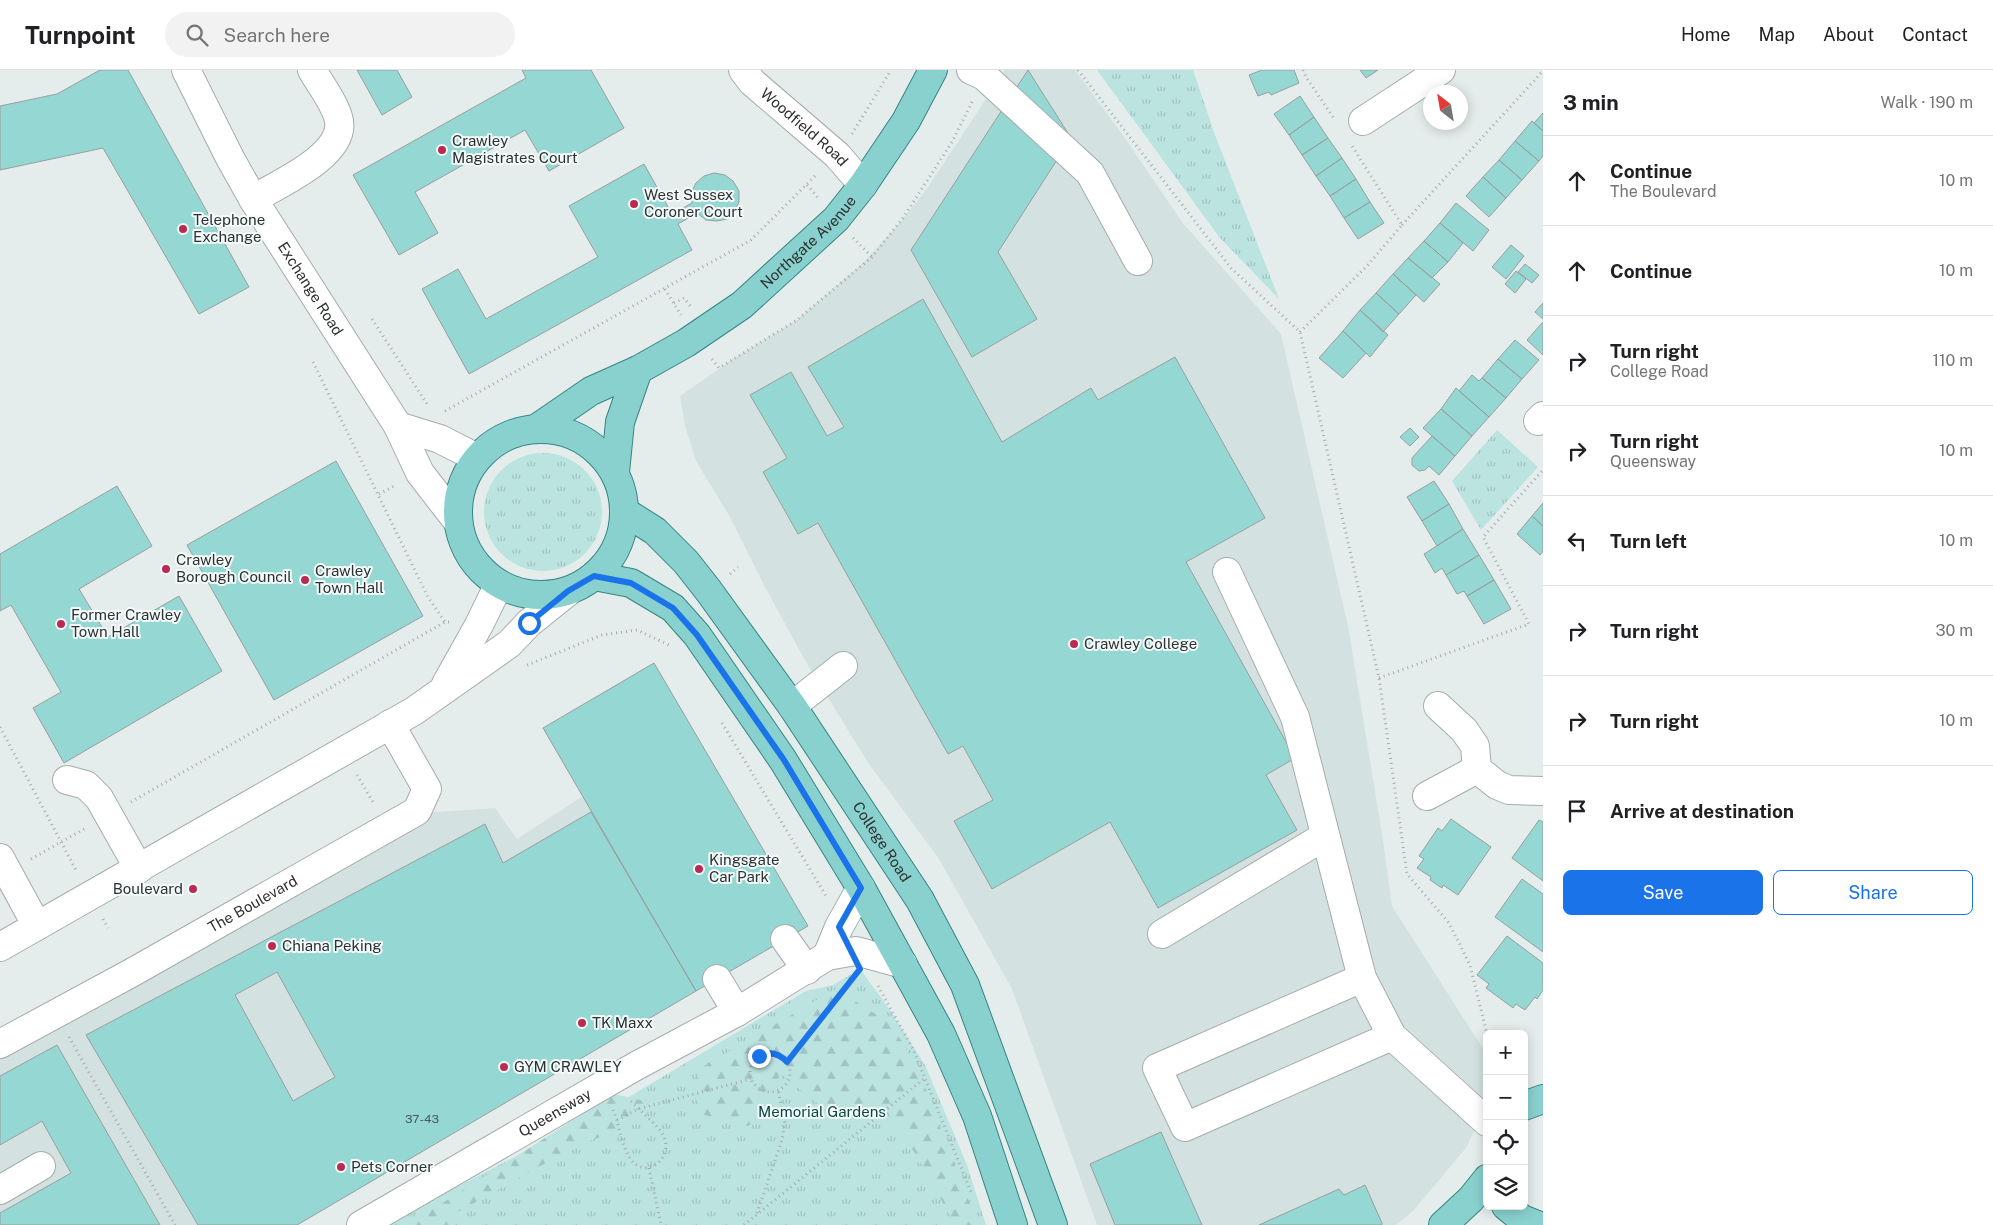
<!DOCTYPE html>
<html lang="en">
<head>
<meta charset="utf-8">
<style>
  :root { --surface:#fff; --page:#f2f2f2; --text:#202124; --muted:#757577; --line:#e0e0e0; --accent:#1a73e8 }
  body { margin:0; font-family:"Public Sans",sans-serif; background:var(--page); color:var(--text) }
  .controls { position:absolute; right:15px; bottom:15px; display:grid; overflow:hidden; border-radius:8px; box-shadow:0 2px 12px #0003 }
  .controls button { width:45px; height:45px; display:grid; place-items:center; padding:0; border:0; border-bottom:1px solid var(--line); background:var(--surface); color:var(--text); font:25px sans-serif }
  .compass { position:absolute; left:1423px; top:15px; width:45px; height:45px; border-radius:50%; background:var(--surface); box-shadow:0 2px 12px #0003; rotate:329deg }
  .stop { position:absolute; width:15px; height:15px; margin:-11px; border:4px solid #1a73e8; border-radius:50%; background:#fff }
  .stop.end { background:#1a73e8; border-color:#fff; box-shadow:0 1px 5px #0008 }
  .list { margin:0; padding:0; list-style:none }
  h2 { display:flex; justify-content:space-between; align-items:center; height:65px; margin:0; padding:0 20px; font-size:21px }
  h2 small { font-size:16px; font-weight:400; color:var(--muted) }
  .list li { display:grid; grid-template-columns:32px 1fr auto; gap:15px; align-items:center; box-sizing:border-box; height:90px; padding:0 20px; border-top:1px solid var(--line) }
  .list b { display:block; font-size:19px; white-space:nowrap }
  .list p { margin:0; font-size:16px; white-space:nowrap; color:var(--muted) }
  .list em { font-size:16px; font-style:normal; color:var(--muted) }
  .actions { display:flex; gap:10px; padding:15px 20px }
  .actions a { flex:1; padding:11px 0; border:1px solid var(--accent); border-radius:8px; text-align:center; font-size:18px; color:var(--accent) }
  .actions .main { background:var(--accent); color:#fff }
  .icon { flex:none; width:28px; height:28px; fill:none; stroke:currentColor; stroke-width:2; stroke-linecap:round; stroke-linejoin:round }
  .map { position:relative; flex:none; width:1543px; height:1155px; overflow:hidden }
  header { display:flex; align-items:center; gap:30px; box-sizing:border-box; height:70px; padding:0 25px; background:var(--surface); border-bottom:1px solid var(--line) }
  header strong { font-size:24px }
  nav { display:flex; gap:28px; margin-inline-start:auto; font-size:18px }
  .search { width:350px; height:45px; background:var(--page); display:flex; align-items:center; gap:12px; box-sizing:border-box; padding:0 18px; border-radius:28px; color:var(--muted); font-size:19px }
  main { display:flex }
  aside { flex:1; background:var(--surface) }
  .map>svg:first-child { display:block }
  .built { fill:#d3e2e1 }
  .grass { fill:url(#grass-tufts) }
  .forest { fill:url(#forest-firs) }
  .building { fill:#95d7d3; stroke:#989f9e; fill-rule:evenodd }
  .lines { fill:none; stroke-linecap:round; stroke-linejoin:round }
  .minor-casing { stroke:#a5acab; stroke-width:30 }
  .major-casing { stroke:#368582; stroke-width:30 }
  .path { stroke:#a5abaa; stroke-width:3; stroke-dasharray:1 4; stroke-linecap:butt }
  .minor { stroke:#fff; stroke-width:28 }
  .major { stroke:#89d1ce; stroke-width:28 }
  .route { stroke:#1a73e8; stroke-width:6 }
  .poi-dot { fill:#bb2b51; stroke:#f3fafa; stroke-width:2 }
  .labels { text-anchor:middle; stroke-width:4; stroke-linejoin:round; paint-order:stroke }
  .number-label { font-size:12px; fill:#485a5a }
  .street-label { font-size:15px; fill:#2e3131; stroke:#f3fafa }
  .poi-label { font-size:15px; fill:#2e3131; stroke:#f3fafa; text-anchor:start }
  .park-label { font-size:15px; fill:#0b4745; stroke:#f3fafa }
</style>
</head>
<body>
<header>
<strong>Turnpoint</strong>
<div class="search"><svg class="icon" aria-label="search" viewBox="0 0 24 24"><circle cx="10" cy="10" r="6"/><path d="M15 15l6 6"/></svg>Search here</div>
<nav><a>Home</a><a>Map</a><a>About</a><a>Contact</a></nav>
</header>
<main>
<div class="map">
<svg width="1543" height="1155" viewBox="0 0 1543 1155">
  <defs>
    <pattern id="grass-tufts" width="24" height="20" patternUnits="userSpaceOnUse" patternTransform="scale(1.25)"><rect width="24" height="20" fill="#bbe3e0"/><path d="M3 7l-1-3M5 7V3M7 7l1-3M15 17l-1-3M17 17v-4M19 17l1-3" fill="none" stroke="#a1c3c1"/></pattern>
    <pattern id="forest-firs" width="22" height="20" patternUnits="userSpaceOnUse" patternTransform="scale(1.25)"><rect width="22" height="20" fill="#bbe3e0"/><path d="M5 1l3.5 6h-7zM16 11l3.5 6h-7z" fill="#a1c3c1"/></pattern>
  </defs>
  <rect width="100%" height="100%" fill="#e5edec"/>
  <path class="built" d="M1005 0H1075L1125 68 1182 152 1281 264 1348 556 1383 770 1392 836 1487 985V1034L1466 1078 1414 1140 1396 1155H1097L1012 919 939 789 869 694 806 592 766 519 730 447 696 391 685 356 680 326 736 287 797 250 866 190 898 155 928 117Z
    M589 722 696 921 297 1155H0V975L422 743 495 738 517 769Z"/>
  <path class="grass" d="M1097 0H1193L1215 65 1279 229 1220 168Z
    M1497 360 1538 397 1481 460 1452 411Z
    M484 442a59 59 0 1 1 118 0a59 59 0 1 1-118 0Z
    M860 899 890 940 925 995 967 1095 986 1155H384L622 1031 806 921 833 915Z"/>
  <path class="forest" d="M836 919 891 954 918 999 978 1155H955L920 1091 887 1040 868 1031 833 1046 780 1003 768 1044 748 1056 701 1044 691 1015 704 996Z
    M614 1024 657 1034 617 1061 578 1075 449 1147 450 1155H408Z"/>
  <path class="building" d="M100 0H128L249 217 199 244 103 78 0 100V36L57 24Z
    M357 0H397L412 27 382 45Z
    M522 0H591L624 58 549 101 525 60 415 122 438 163 399 185 353 105 526 8Z
    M1028 0 1071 68 998 182 1037 249 972 287 911 180Z
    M1294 0 1299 13 1271 25 1269 22 1258 26 1249 5 1262 0Z
    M1360 0H1378L1366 8Z
    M1300 26 1314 47 1289 65 1274 44Z
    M1543 43V61L1534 53Z
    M1314 47 1328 68 1302 85 1289 65Z
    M1532 51 1543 61V86L1539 91 1515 71Z
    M1328 68 1342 88 1316 106 1302 85Z
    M1515 71 1539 91 1522 110 1499 90Z
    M1342 88 1356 109 1330 126 1316 106Z
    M1499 90 1522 110 1506 128 1483 107Z
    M644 94 672 144 692 133 691 123 696 113 704 106 714 103 725 105 733 111 739 121V132L735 141 727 149 717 151 706 150 697 143 678 154 692 180 469 304 422 219 458 199 486 249 598 187 569 136Z
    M1483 107 1506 128 1489 147 1466 126Z
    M1356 109 1370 132 1344 148 1330 126Z
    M1370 132 1384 153 1358 169 1344 148Z
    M1456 133 1489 160 1473 181 1440 153Z
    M1440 153 1463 173 1448 192 1424 171Z
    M1424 171 1448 192 1432 208 1408 188Z
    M1511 175 1524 186 1506 209 1492 197Z
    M1408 188 1440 214 1424 232 1393 204Z
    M1525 194 1539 205 1532 213 1518 202Z
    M1516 201 1526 209 1515 223 1505 214Z
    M1393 204 1416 225 1399 244 1376 223Z
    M1376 223 1399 244 1383 262 1360 240Z
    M923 229 1002 372 1091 318 1098 330 1175 287 1265 448 1186 492 1295 688 1266 705 1297 760 1158 838 1110 752 992 819 954 751 993 730 963 676 948 684 818 453 798 464 763 402 787 388 750 325 791 302 827 366 844 357 808 297Z
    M1543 233V249L1535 242Z
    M1360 240 1388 265 1370 287 1343 261Z
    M1543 252V285L1527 270Z
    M1343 261 1366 283 1343 308 1319 288Z
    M1515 270 1539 290 1522 309 1498 289Z
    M1498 289 1522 309 1506 328 1482 308Z
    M1472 305 1479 311 1482 308 1506 328 1489 347 1459 321Z
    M1456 318 1489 347 1472 366 1441 339Z
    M1441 339 1472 366 1455 386 1423 358Z
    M1410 358 1419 367 1410 376 1400 367Z
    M1432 366 1455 386 1439 405 1429 396 1425 400 1419 401 1412 395V388Z
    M336 391 423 546 274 630 187 475Z
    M1434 411 1449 434 1422 451 1407 427Z
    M117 416 152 476 79 519 108 567 179 526 222 601 64 693 33 638 61 622 11 535 0 541V484Z
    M1543 433V456L1532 446Z
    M1449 434 1463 459 1437 476 1422 451Z
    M1532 446 1543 456V481L1540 485 1517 464Z
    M1463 459 1479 485 1446 505 1442 498 1435 503 1424 484Z
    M1479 485 1494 510 1467 526 1464 521 1457 524 1446 505Z
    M1494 510 1511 539 1484 554 1467 526Z
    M654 593 808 856 696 921 543 658Z
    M591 742 696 921 297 1155H198L86 965 485 754 503 793ZM277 902 335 1007 293 1031 235 925Z
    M1451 749 1491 777 1458 825 1443 815 1442 818 1430 810 1431 807 1417 798 1424 789 1419 786 1438 758 1442 761Z
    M1539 750 1543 752V811L1512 788Z
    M1522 809 1543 824V882L1495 847Z
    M1507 866 1543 893V920L1537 929 1535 927 1525 940 1516 934 1513 938 1486 918 1489 914 1477 905Z
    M57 975 160 1155H0V1143L71 1103 42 1051 0 1075V1006Z
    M1161 1062 1202 1155H1115L1090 1094Z
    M1365 1115 1382 1153V1155H1259L1339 1119 1344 1125Z"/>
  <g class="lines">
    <defs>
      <g id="minor">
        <path id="s1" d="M186 0 230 88 253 129 398 356 420 403 458 452"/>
        <path id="s2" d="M743 0 752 12 837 85 863 115"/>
        <path d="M971 0 984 6 1090 103 1138 191"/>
        <path d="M1363 51 1441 0"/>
        <path d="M253 129C279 114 350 83 338 47 334 32 320 14 312 0"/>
        <path d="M1538 351 1543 346"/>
        <path d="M398 356 440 369 477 388"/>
        <path d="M1227 502 1295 647 1362 908"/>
        <path d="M446 614 479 555 499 514"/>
        <path d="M792 636 843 596"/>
        <path d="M1438 636 1464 660 1475 676 1477 699 1497 715 1509 720 1543 721"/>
        <path d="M67 710 86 715 99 728 139 799"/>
        <path d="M1427 726 1477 699"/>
        <path d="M0 788 37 856"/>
        <path d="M1162 864 1325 766"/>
        <path d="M785 869 807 900"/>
        <path d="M0 877 414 641 509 574 529 553 569 521"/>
        <path d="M827 886 839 857 861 818"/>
        <path d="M717 909 737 942"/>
        <path d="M1392 966 1185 1057 1157 998 1362 908 1392 966 1487 1052"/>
        <path id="s3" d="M0 974 133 902 417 741 427 719 390 654"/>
        <path d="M0 1120 41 1096"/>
        <path id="s4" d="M361 1155 636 996 737 942 827 886 856 881 903 894"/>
      </g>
      <g id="major">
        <path id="s5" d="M537 358 591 321 638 300 686 273 742 235 836 149 863 115 906 51 933 0"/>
        <circle cx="541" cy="442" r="83"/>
        <path d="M615 402 620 352 638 300"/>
        <path id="s6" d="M625 442 655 461 686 492 708 520 792 636 920 830 965 915 1053 1155"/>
        <path d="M594 506 631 513 673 538 697 565 783 690 861 818 941 964 977 1046 1013 1155"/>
        <path d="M1524 1036 1543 1029"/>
        <path d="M1506 1136 1522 1149 1537 1155"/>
        <path d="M1443 1155 1471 1129 1487 1109"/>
      </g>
    </defs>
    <use href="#minor" class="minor-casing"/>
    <use href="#major" class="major-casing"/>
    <path class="path" d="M1078 0 1231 198 1300 262 1379 608 1407 804 1449 853 1470 895 1487 964
      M1303 0 1306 7 1335 50
      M852 64 891 0
      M807 115 819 129
      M1402 155 1543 1
      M853 168 872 187
      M665 219 681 245
      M674 233 684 228 691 237
      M372 249 429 337
      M1300 262 1367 196 1402 155 1352 76
      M712 289 719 298 797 250 872 187 903 148 952 72 973 30
      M313 292 428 527 445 552
      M445 341 751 170 817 104
      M379 424 396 415
      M730 504 738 497
      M527 595 602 565 637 560 669 575
      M1379 608 1529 554 1483 467 1543 400
      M722 653 826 826
      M0 657 77 802
      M357 705 374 734
      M131 732 445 552H451
      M31 789 86 758
      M103 849 108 858
      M878 916 913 979 971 1122
      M69 967 175 1155
      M750 1002a20 20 0 1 1 40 0a20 20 0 1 1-40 0Z
      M787 992 851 910
      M613 1040C619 1054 623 1081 632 1091 648 1109 673 1087 664 1067 659 1055 639 1041 630 1030
      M617 1050 638 1039 751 1009
      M649 1098 661 1155
      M757 1143 782 1070 785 1053 778 1020
      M744 1155 925 1008"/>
    <use href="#minor" class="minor"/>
    <use href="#major" class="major"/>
  </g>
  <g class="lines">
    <path class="route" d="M529 553 568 521 594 506 631 513 673 538 697 565 784 690 861 818 839 857 860 899 787 992C779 983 770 981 759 986"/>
  </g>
  <g class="poi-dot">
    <circle cx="442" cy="80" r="5"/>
    <circle cx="634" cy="134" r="5"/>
    <circle cx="183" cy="159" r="5"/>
    <circle cx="166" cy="499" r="5"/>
    <circle cx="305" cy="510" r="5"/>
    <circle cx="61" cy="554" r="5"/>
    <circle cx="1074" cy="574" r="5"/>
    <circle cx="699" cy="799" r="5"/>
    <circle cx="193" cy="819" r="5"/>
    <circle cx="272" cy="876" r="5"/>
    <circle cx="582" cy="953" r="5"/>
    <circle cx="504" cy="997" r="5"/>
    <circle cx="341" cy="1097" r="5"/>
  </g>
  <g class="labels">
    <g class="number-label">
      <text x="422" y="1053">37-43</text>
    </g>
    <g class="street-label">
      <text dy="5" stroke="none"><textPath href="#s2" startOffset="84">Woodfield Road</textPath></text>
      <text dy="5" stroke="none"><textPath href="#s5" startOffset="331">Northgate Avenue</textPath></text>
      <text dy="5" stroke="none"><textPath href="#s1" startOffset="252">Exchange Road</textPath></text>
      <text dy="5" stroke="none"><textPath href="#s6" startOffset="421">College Road</textPath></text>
      <text dy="5" stroke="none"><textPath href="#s3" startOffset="289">The Boulevard</textPath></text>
      <text dy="5" stroke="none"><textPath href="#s4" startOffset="224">Queensway</textPath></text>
    </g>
    <g class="poi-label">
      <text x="452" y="76">Crawley<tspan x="452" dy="17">Magistrates Court</tspan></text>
      <text x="644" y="130">West Sussex<tspan x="644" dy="17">Coroner Court</tspan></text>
      <text x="193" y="155">Telephone<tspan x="193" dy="17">Exchange</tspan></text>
      <text x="176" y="495">Crawley<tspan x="176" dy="17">Borough Council</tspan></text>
      <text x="315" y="506">Crawley<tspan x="315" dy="17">Town Hall</tspan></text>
      <text x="71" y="550">Former Crawley<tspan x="71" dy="17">Town Hall</tspan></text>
      <text x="1084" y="579">Crawley College</text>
      <text x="709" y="795">Kingsgate<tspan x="709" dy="17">Car Park</tspan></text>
      <text x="183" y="824" text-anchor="end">Boulevard</text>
      <text x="282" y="881">Chiana Peking</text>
      <text x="592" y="958">TK Maxx</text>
      <text x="514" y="1002">GYM CRAWLEY</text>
      <text x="351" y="1102">Pets Corner</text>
    </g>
    <g class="park-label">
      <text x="822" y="1047">Memorial Gardens</text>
    </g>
  </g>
</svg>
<div class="controls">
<button>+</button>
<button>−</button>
<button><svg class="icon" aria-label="locate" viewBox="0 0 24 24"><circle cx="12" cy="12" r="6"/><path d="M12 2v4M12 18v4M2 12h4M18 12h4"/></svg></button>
<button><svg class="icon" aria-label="layers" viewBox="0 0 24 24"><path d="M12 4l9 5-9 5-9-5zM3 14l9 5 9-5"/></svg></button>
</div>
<svg class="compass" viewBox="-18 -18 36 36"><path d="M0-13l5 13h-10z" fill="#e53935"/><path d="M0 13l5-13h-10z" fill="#757577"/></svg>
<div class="stop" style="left:529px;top:553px"></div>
<div class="stop end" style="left:759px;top:986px"></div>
</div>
<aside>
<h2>3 min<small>Walk · 190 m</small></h2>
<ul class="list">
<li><svg class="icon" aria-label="ahead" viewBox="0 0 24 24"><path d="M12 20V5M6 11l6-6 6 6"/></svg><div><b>Continue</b><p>The Boulevard</p></div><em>10 m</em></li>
<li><svg class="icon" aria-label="ahead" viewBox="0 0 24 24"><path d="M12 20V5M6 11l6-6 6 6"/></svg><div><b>Continue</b></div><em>10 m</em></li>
<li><svg class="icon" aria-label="right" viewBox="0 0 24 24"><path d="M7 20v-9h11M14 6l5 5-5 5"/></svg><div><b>Turn right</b><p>College Road</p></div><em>110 m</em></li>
<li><svg class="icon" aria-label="right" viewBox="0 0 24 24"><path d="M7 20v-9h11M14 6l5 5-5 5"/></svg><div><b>Turn right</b><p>Queensway</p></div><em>10 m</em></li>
<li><svg class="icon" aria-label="left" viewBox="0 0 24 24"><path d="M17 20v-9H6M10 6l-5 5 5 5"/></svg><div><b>Turn left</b></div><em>10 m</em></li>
<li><svg class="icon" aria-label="right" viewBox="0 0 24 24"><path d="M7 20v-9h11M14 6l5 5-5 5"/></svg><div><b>Turn right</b></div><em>30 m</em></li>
<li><svg class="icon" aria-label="right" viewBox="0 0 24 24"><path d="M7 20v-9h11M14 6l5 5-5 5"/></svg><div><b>Turn right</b></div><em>10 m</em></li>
<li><svg class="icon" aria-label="arrive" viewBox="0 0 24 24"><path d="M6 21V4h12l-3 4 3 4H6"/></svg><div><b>Arrive at destination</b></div></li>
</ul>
<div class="actions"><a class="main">Save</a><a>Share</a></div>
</aside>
</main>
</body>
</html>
